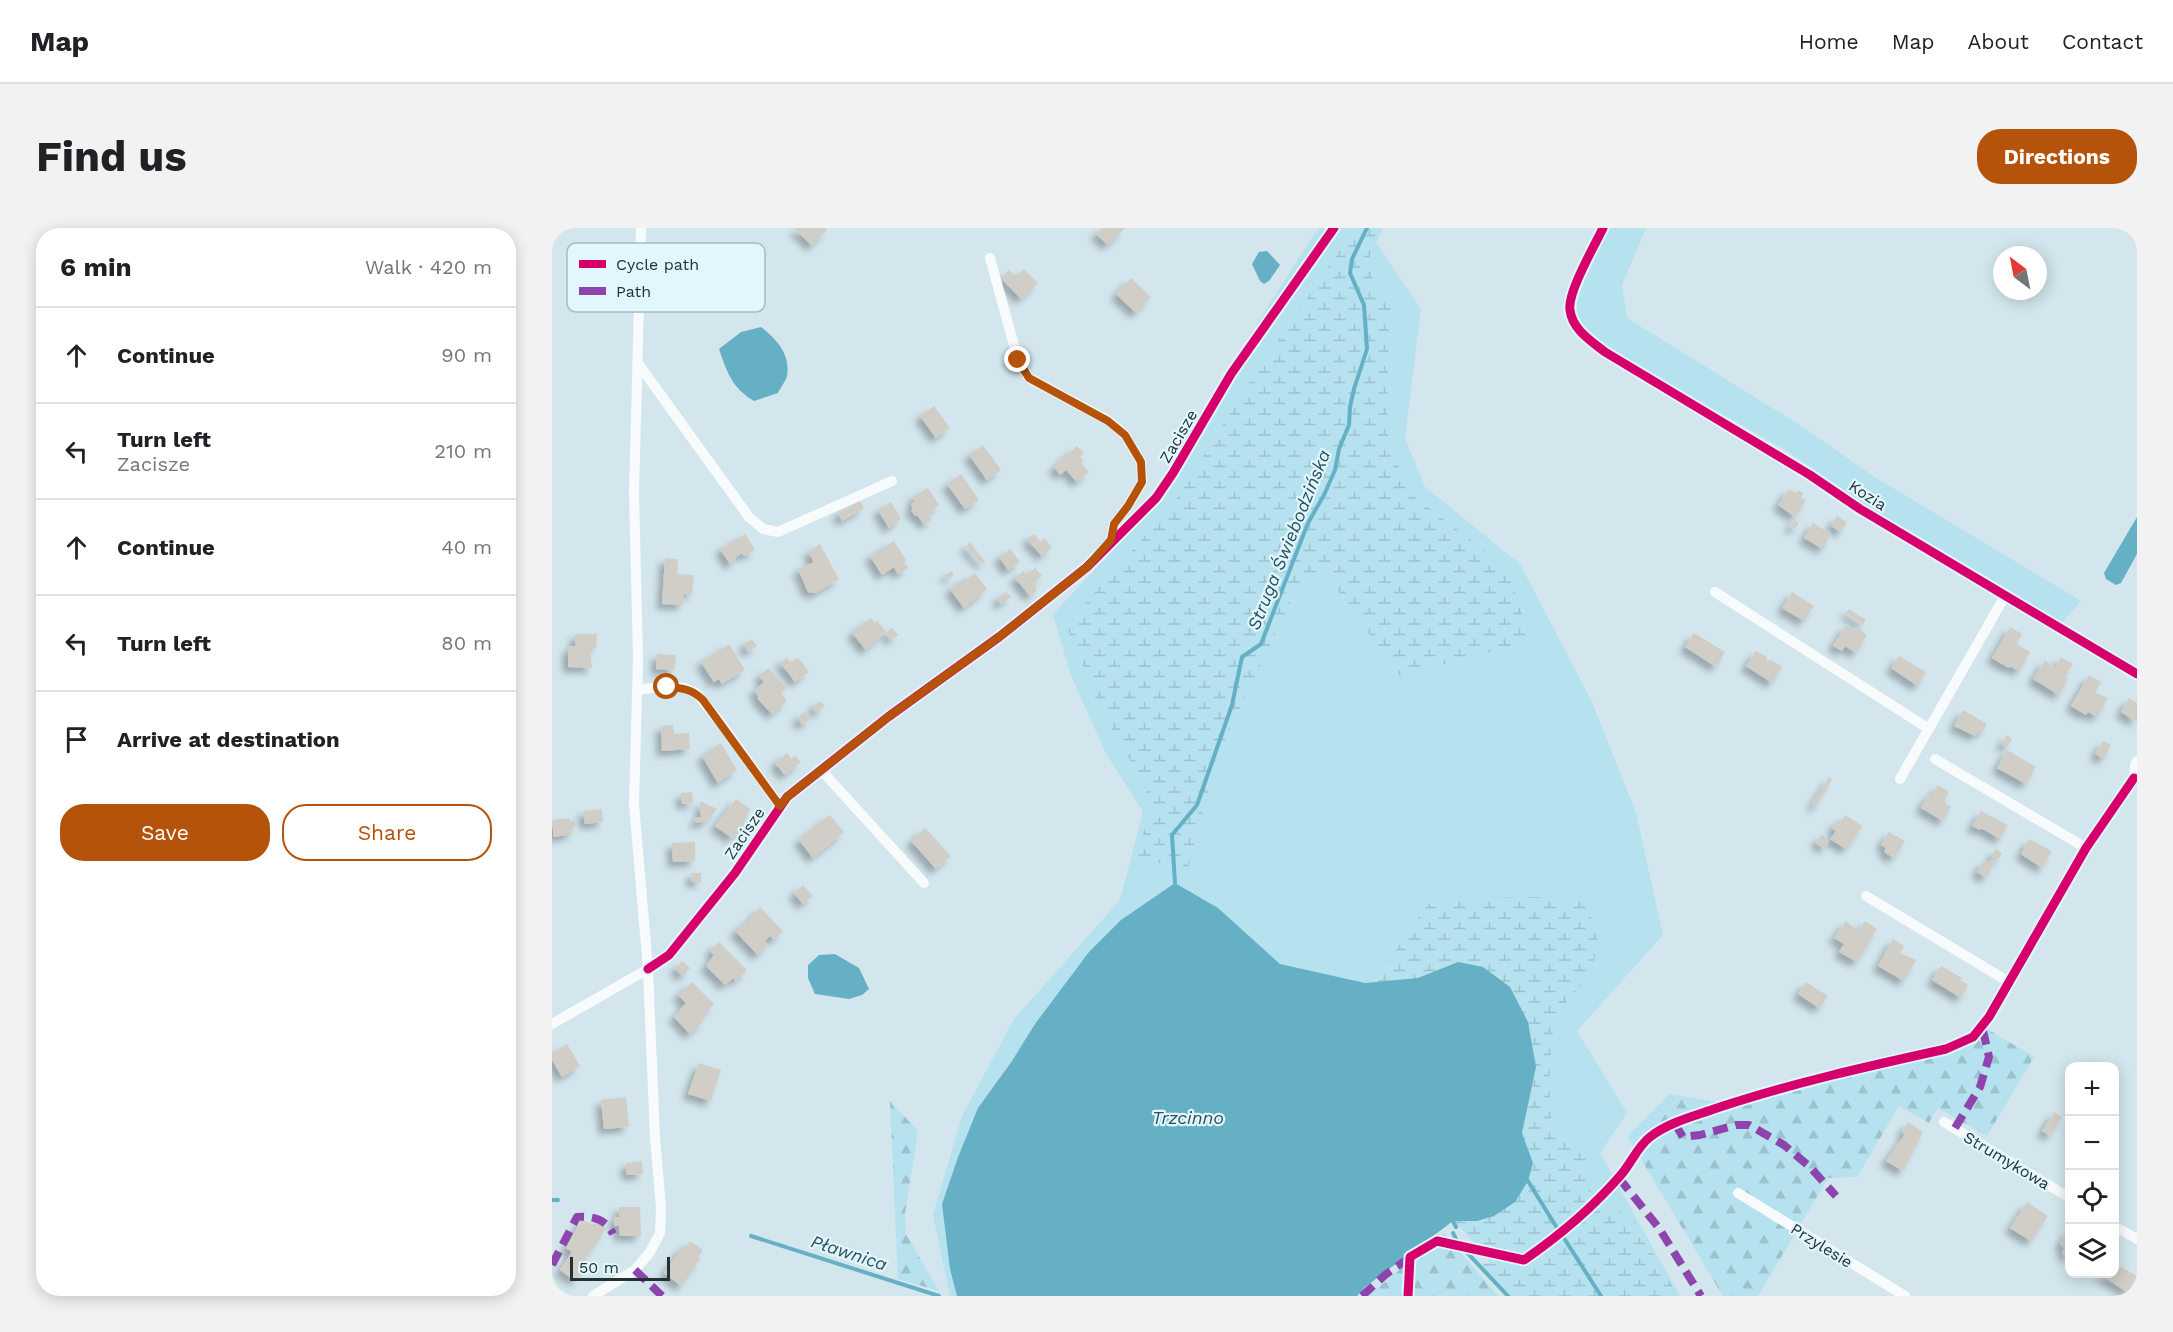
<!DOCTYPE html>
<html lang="en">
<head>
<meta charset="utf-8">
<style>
  :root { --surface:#fff; --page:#f2f2f2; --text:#202124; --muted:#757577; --line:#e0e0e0; --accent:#b45309 }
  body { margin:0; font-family:"Work Sans",sans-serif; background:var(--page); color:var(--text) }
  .controls { position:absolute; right:18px; bottom:18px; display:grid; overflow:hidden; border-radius:12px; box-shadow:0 3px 15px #0003 }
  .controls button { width:54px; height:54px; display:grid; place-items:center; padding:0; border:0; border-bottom:2px solid var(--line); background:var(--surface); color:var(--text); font:30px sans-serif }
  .compass { position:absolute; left:1441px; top:18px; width:54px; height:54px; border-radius:50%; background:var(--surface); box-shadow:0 3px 15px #0003; rotate:328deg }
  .scale { position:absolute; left:18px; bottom:15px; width:100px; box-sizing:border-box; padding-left:6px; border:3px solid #233135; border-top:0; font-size:16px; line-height:21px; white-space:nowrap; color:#233135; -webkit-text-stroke:4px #e1f6fd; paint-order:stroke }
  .stop { position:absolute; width:18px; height:18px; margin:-14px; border:4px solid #b45309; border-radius:50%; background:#fff }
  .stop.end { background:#b45309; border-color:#fff; box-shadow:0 2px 6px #0008 }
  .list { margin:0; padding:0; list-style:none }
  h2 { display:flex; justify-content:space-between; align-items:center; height:78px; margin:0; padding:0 24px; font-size:26px }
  h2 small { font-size:20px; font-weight:400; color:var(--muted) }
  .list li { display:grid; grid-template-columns:39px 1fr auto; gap:18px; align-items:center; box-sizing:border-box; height:96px; padding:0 24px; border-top:2px solid var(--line) }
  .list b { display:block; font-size:22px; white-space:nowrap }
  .list p { margin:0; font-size:20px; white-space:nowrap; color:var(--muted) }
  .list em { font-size:20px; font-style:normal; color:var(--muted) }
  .actions { display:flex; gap:12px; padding:18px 24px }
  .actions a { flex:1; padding:14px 0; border:2px solid var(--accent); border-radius:24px; text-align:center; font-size:21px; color:var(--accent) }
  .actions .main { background:var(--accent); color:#fff }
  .icon { flex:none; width:33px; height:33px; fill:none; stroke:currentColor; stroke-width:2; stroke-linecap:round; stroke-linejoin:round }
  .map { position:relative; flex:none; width:1585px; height:1068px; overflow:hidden; border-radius:24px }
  header { display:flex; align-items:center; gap:36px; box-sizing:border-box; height:84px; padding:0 30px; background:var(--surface); border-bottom:2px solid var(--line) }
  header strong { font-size:28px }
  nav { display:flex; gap:33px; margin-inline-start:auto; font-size:21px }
  .intro { display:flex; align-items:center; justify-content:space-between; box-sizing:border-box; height:144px; padding:0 36px }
  h1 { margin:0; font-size:42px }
  .button { padding:15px 27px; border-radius:24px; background:var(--accent); color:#fff; font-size:21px; font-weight:700 }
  main { display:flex; gap:36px; padding:0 36px }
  aside { flex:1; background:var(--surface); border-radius:24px; box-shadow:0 3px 15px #0003 }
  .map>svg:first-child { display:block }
  .green { fill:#b6e1ef }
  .forest { fill:url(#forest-firs) }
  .wetland { fill:url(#wetland-marsh) }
  .water { fill:#66b0c5 }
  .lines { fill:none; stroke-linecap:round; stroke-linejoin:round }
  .stream { stroke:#66b0c5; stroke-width:4 }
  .building { fill:#d0cec6; filter:url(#shadow) }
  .street { stroke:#f8fbfc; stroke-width:10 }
  .quiet { stroke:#8e44ad; stroke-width:8; stroke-dasharray:15 8; stroke-linecap:butt }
  .cycleway-casing { stroke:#e1f6fd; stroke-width:13 }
  .cycleway { stroke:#d6006c; stroke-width:9 }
  .route { stroke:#b45309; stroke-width:8 }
  .labels { text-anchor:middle; stroke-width:4.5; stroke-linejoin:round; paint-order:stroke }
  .street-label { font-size:16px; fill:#233135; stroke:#e1f6fd }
  .water-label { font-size:18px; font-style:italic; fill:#26505c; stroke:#e1f6fd }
  .key { fill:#e1f6fd; stroke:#a8bbc1; stroke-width:1.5 }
  .key-label { font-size:16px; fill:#233135 }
</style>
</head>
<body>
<header>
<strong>Map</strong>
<nav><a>Home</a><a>Map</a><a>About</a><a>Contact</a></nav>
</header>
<div class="intro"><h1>Find us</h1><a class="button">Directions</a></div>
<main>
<aside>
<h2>6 min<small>Walk · 420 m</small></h2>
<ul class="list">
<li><svg class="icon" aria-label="ahead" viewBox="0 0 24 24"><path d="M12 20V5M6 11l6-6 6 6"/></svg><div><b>Continue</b></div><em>90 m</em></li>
<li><svg class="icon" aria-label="left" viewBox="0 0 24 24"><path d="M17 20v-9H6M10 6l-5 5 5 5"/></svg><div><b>Turn left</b><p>Zacisze</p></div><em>210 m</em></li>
<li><svg class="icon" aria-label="ahead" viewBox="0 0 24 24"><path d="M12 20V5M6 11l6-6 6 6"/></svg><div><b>Continue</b></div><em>40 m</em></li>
<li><svg class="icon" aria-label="left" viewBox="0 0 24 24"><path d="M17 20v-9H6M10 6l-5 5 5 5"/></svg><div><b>Turn left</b></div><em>80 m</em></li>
<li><svg class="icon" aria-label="arrive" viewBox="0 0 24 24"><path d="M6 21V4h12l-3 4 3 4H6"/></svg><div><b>Arrive at destination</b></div></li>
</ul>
<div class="actions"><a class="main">Save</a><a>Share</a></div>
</aside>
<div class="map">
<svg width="1585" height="1068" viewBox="0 0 1585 1068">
  <defs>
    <pattern id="forest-firs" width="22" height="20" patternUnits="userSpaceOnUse" patternTransform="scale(1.5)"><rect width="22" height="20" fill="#b6e1ef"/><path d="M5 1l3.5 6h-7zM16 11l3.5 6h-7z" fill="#9cc2ce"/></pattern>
    <pattern id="wetland-marsh" width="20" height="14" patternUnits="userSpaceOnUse" patternTransform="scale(1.5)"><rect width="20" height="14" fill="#b6e1ef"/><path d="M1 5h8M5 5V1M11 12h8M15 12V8" fill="none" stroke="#9cc2ce"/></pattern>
    <filter id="shadow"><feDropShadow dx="-5.5" dy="5.5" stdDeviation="3" flood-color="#0004"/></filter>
  </defs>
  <rect width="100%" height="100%" fill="#d3e6ed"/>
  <path class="green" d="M768 0H814L869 81 853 210 873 259 968 336 1040 474 1084 585 1111 707 1025 803 1075 885 1048 925 1128 1068H965L912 1003 813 755 728 736 666 680 506 766 483 796 460 833 426 880 406 929 390 976 398 1041 405 1068H398L381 987 410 888 462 791 568 672 591 584 553 524 518 445 501 386 611 270 709 90 762 6Z
    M1056 0H1094L1070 57 1075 90 1248 197 1321 248 1529 373 1509 396 1310 277 1234 222 1056 122C1049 116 1040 111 1034 104 1009 71 1041 31 1056 0Z"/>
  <path class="forest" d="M1427 796 1482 829 1435 908 1386 880 1377 895 1347 878 1305 949 1276 950 1206 1068H1171L1075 908 1117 866 1163 874 1405 814Z
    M338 873 366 903 353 986 354 1006 387 1063 346 1051Z
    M892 1005 946 1068H816Z"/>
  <path class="wetland" d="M803 0H831L817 30 822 56 840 77 837 100 835 203 855 263 955 340 979 414 848 448 775 348 748 354 665 529 635 644 584 628 600 579 591 554 548 481 514 397 622 275 697 155Z
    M623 655 666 680 728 736 813 755 826 748 876 676C930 669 976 667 1030 671L1047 705 1040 744 1013 776 1000 807 997 856 1000 896 1036 932 1039 968 1011 994 971 1025 925 1016 901 993 813 1059 405 1068 398 1041 390 976 406 929 426 880 460 833 483 796 537 724 569 692Z
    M1045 975 1080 989 1126 1068H954L929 1035 945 1036 968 1041 985 1034Z"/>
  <path class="water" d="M715 23 728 37 717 53 712 56 708 53 700 36 707 24Z
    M209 99C224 111 239 126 235 148 234 153 228 160 226 165L202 173C180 160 175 144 167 121L189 104Z
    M1585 289V326L1569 355 1564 357 1554 351 1552 345Z
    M623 655 666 680 728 736 813 755 866 750 906 734 931 739 958 759 976 794 984 839 970 905 981 935 976 953 963 974 942 988 925 993H901L813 1059 805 1068H405L398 1041 390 976 406 929 426 880 460 833 483 796 537 724 569 692Z
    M283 726 307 740 317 761 310 767 297 771 263 766 256 750V737L267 727Z"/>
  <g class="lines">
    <path class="stream" d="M623 655 620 607 645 577 680 477 690 429 709 416 756 295 772 267 783 242 787 221 797 197 798 179 802 161 815 121 812 77 798 45 800 31 815 0
      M976 953 1005 1000
      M0 972H6
      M901 993 904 999
      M901 1005 906 1015 956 1068
      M1010 1007 1049 1068
      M199 1008 387 1068"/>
  </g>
  <path class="building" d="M242 0H273L275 2 260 18Z
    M550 0H573L556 17 544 6Z
    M472 41 486 55 469 71 449 50 457 42 464 49Z
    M579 50 599 69 584 85 564 66Z
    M382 178 398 200 384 210 368 188Z
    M431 217 449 242 435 252 417 227Z
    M525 218 532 225 528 229 531 233 529 235 537 244 525 254 514 242 508 247 502 239Z
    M409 246 427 272 413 281 395 256Z
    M376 260 387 277 376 286 380 292 372 296 365 287 363 288 359 282 361 281 359 276 363 273 360 269Z
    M1237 261 1244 265 1246 262 1251 265 1249 269 1254 272 1243 289 1226 277Z
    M308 273 312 280 290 293 286 285Z
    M339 274 349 291 337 300 326 282Z
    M1285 288 1295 294 1289 304 1279 298Z
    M1242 292 1247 295 1243 301 1238 299Z
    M1261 295 1279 306 1271 321 1252 310Z
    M193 306 203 322 192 328 191 325 183 330 184 332 178 336 168 321Z
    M482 306 489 314 492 310 500 319 490 328 475 311Z
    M342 313 354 332 352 334 356 340 346 346 342 339 330 347 318 328Z
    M418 314 434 335H428L414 319Z
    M268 316 287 351 264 365 256 364 246 341 262 334 256 324Z
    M458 321 468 334 456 342 447 329Z
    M113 330 126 331 125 346 142 347 140 366H132L131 377 110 376Z
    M483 340 490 348 481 355 485 363 478 368 463 350 471 343 474 347Z
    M399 343 402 347 396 351 393 347Z
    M423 345 435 361 412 380 398 361 413 350 414 352Z
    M454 364 459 369 449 376 445 371Z
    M1240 364 1262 378 1252 393 1230 380Z
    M1297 381 1314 392 1311 397 1294 385Z
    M319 390 323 395 325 393 334 403 314 422 300 405Z
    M1294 397 1302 402 1304 399 1315 407 1304 425 1293 418 1290 423 1281 418Z
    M1458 399 1470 406 1464 416 1478 424 1467 443 1458 438 1457 440 1440 430Z
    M340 400 346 407 339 412 334 405Z
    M1142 405 1173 424 1164 439 1133 419Z
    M23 406H45L44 420H38L40 440 16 439V419L23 418Z
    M200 411 205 418 196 424 192 416Z
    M177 416 193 442 170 456 167 451 162 454 149 434Z
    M1204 423 1215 429 1214 431 1217 433 1219 432 1230 439 1220 455 1194 438Z
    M105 426 124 427 122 442 104 441Z
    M1347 428 1374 444 1366 458 1339 440Z
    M246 429 257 444 243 454 228 434 235 430 238 435Z
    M1509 429 1521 436 1513 449 1516 451 1507 467 1481 451 1493 432 1503 440Z
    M216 440 235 460 229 465 235 473 220 486 205 470 207 469 202 463 212 454 207 448Z
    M1537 447 1549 454 1543 464 1556 470 1545 489 1536 484 1534 487 1519 478Z
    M1577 470 1585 475V494L1569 484Z
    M268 473 273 478 265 485 260 479Z
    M1411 482 1435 496 1430 504 1427 503 1423 508 1402 498Z
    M253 484 259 490 251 497 245 490Z
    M121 497 122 506 137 505 138 521 110 523 109 498Z
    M1455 507 1460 511 1455 519 1449 516Z
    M1551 513 1559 517 1552 531 1543 526Z
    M169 515 185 542 166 555 150 528Z
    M1455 522 1484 539 1474 556 1445 540Z
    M235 525 239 531 243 528 249 534 233 547 223 535Z
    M1277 549 1280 551 1264 579 1260 577Z
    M1386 557 1397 564 1393 572V575L1399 579 1391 593 1369 580 1377 566 1380 567Z
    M140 564 141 575 130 576 129 565Z
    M184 571 198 581 191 595 193 596 180 610 163 598Z
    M148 573 165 581 152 595 143 594V590L149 589Z
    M50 581 51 594 33 596 31 583Z
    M1429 583 1456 597 1448 611 1429 600 1428 602 1420 598Z
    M278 587 292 604 261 630 247 612Z
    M1293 587 1311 598 1294 621 1278 611 1284 603 1280 600 1286 592 1289 594Z
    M18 590V593L23 592 24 598 20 599V606L2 609 0 592Z
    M373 600 399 628 384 641 359 613Z
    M1337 604 1353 613 1342 630 1332 624 1334 620 1329 617Z
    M1269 607 1277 611 1273 621 1264 615Z
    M1477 611 1500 623 1490 640 1469 626Z
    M143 614V633L121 634 120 615Z
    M1444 621 1450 625 1446 632 1439 628Z
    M1439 631 1443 633 1434 650 1425 644 1432 633 1436 635Z
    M139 645H149V654H140Z
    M251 657 261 668 251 676 242 665Z
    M208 679 231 703 222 712 218 708 212 714 216 717 206 727 183 703 193 694 195 695Z
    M1294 693 1306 703 1313 693 1325 701 1305 734 1287 724 1292 716 1282 710Z
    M1341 711 1352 718 1348 725 1364 732 1352 753 1326 738Z
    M167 714 195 742 184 753 181 750 173 757 154 738 162 727 158 723Z
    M130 733 138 740 131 748 123 741Z
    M1389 738 1410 750 1408 752 1416 757 1409 770 1380 752Z
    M140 754 162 776 149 789 152 792 138 806 122 789 134 775 126 767Z
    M1254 754 1276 768 1267 780 1246 766Z
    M15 816 28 838 10 849 0 832V825Z
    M147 835 169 842 159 873 136 866Z
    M74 869 77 899 52 901 49 872Z
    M1502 884 1510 889 1498 908 1490 903Z
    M1356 894 1371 904 1351 943 1334 933 1353 906 1350 904Z
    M90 933 91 946 75 947 74 935Z
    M1475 974 1496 988 1479 1013 1458 1000Z
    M67 979H88L89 1008H68L67 998H62V989H67Z
    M30 991 40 997 43 993 54 1000 33 1032 36 1034 23 1053 8 1042 20 1024 14 1020Z
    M1518 1000V1030L1510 1025 1513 1020 1508 1016Z
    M138 1013 151 1022 146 1029 148 1031 129 1058 112 1045 131 1018 133 1020Z
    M1562 1035 1585 1048 1575 1064 1547 1046H1562Z"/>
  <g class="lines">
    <path class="street" d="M438 30 466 132 477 150 557 193 573 207 589 234 590 254 576 278 562 296 559 312
      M1033 110 1053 124 1258 247 1308 281 1585 446
      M85 134 197 289 211 301 226 304 340 253
      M1163 364 1377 501
      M85 462 115 458 133 460 145 466 168 494 228 578
      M1383 531 1534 620
      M269 542 372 655
      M1582 550 1583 537 1585 533
      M1348 551 1453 368
      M1314 668 1457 754
      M1437 789 1534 620 1582 550
      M0 796 96 741 117 727 183 645 235 569 336 489 447 409 535 339 604 270 621 245 679 146 782 0
      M1392 894 1518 970
      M1186 965 1353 1068
      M1562 998 1585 1011
      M41 1068 83 1042 98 1024 108 1005 109 980 103 909 96 741 82 576 86 430 82 265 89 0"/>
    <path class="quiet" d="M1123 896 1131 909 1148 907 1184 897H1197L1232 917 1258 939 1284 968
      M1403 900 1428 859 1437 829 1430 798
      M1067 950 1107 1000 1149 1068
      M0 1037 25 989C41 988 54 991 61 1006
      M83 1042 110 1068
      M810 1068 833 1047 860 1028"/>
    <defs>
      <path id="cycleway" d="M1051 0C1043 17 1015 65 1018 82 1020 101 1039 113 1053 124L1258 247 1308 281 1585 446
        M96 741 117 727 183 645 235 569 336 489 447 409 535 339 604 270 621 245 679 146 782 0
        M856 1068 858 1029 885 1013 972 1032C1007 1008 1040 980 1068 948 1079 936 1085 919 1098 909 1117 894 1143 888 1165 880 1240 855 1317 838 1394 821L1421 809 1437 789 1534 620 1582 550"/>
    </defs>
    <use href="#cycleway" class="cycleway-casing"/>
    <use href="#cycleway" class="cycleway"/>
  </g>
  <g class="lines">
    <path class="route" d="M115 459C130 460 140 461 151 472L228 578 235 569 336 489 447 409 535 339 559 312 562 296 576 278 590 254 589 234 573 207 556 193 477 150 466 132"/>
  </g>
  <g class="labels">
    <g class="street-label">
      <text transform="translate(626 208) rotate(-60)" y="6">Zacisze</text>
      <text transform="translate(1316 267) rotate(33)" y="6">Kozia</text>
      <text transform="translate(192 605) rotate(-56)" y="6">Zacisze</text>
      <text transform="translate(1455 932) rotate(31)" y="6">Strumykowa</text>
      <text transform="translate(1270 1017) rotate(32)" y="6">Przylesie</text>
    </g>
    <g class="water-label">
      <text transform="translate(737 312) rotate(-68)" y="6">Struga Świebodzińska</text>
      <text x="636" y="896">Trzcinno</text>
      <text transform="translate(297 1025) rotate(18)" y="6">Pławnica</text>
    </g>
  </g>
  <rect x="15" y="15" width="198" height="69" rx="9" class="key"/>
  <rect x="27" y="32" width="27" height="8" fill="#d6006c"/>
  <rect x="27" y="59" width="27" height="8" fill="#8e44ad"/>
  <g class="key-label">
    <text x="64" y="42">Cycle path</text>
    <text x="64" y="69">Path</text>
  </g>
</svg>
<div class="controls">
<button>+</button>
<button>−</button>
<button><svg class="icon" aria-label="locate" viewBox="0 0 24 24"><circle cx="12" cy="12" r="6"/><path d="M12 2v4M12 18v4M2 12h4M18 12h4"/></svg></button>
<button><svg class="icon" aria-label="layers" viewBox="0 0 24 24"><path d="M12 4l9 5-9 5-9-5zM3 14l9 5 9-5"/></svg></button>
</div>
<svg class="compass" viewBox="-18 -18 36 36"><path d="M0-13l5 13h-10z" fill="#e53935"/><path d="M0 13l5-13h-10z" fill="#757577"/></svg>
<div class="scale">50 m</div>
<div class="stop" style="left:115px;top:459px"></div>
<div class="stop end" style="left:466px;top:132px"></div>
</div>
</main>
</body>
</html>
